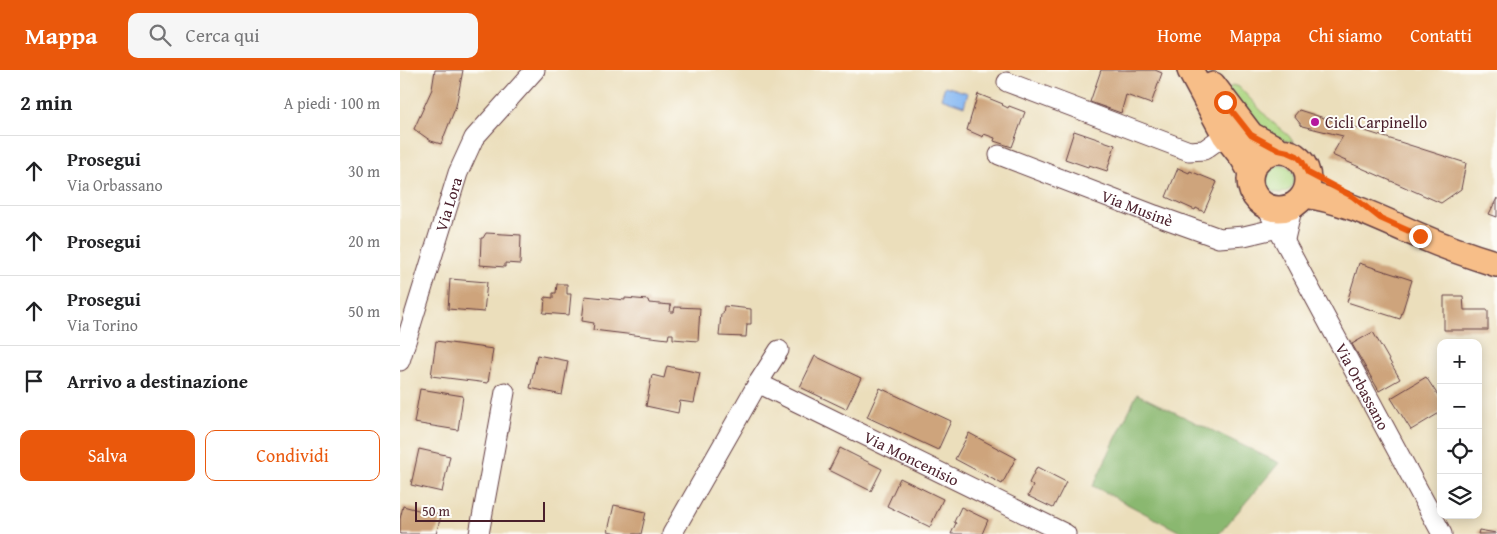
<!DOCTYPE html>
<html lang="it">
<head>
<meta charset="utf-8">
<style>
  :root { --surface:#fff; --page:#f6f6f6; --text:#202124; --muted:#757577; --line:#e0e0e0; --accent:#ea580c }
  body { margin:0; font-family:"Gentium Book Plus",serif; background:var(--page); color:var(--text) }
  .controls { position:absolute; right:15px; bottom:15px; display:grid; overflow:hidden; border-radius:10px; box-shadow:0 2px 12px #0003 }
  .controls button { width:45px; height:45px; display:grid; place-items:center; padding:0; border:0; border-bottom:1px solid var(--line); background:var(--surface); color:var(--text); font:25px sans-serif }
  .scale { position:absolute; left:15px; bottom:12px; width:130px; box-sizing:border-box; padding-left:5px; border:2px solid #4a1f2b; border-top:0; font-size:14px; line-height:18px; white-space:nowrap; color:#4a1f2b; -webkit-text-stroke:4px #fdfcf7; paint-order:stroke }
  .stop { position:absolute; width:15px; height:15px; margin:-11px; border:4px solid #ea580c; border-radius:50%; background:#fff }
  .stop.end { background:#ea580c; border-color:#fff; box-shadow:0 1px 5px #0008 }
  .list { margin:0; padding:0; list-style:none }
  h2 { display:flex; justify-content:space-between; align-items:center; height:65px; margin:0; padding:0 20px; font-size:21px }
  h2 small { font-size:16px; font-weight:400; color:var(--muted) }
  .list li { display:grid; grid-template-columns:32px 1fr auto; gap:15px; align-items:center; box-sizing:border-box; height:70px; padding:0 20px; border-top:1px solid var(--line) }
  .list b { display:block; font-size:19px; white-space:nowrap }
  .list p { margin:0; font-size:16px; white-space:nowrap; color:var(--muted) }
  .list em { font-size:16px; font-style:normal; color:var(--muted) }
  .actions { display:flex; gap:10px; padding:15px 20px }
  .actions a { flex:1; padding:11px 0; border:1px solid var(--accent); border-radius:10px; text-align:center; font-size:18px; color:var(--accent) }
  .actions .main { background:var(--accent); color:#fff }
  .icon { flex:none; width:28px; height:28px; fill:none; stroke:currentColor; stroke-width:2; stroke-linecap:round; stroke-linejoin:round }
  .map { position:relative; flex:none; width:1097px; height:464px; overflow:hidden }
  header { display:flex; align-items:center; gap:30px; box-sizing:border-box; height:70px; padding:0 25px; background:var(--accent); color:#fff }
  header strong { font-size:24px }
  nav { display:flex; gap:28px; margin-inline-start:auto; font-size:18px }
  .search { width:350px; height:45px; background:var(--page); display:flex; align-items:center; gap:12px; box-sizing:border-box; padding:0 18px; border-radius:10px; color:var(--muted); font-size:19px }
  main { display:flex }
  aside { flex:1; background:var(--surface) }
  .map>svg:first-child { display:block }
  .green { fill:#add782; stroke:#7c7b56 }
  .forest { fill:#8ab870; stroke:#6a6c4e }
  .water { fill:#85b7f2; stroke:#686b8e }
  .building { fill:#cea47c }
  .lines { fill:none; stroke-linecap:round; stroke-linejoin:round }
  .minor-casing { stroke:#623c41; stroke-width:21 }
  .major-casing { stroke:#623c41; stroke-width:28 }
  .minor { stroke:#fff; stroke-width:19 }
  .major { stroke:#f7be88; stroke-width:25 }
  .route { stroke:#ea580c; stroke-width:6 }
  .poi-dot { fill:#b5179e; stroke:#fdfcf7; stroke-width:2 }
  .labels { text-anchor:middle; stroke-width:4; stroke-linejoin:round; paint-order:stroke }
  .poi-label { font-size:16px; fill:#4a1f2b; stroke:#fdfcf7; text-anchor:start }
  .street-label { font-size:16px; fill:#4a1f2b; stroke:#fdfcf7 }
</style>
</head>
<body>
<header>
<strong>Mappa</strong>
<div class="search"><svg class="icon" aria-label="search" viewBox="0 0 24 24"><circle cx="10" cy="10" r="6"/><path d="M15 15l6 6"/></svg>Cerca qui</div>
<nav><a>Home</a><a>Mappa</a><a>Chi siamo</a><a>Contatti</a></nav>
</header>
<main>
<aside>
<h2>2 min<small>A piedi · 100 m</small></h2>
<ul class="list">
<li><svg class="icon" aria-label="ahead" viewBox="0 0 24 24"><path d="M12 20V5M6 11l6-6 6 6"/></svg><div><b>Prosegui</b><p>Via Orbassano</p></div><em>30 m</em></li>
<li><svg class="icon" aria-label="ahead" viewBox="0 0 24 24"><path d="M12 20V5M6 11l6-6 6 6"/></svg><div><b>Prosegui</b></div><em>20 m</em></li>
<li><svg class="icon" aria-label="ahead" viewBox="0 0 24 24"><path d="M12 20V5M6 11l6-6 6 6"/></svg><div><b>Prosegui</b><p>Via Torino</p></div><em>50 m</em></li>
<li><svg class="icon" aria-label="arrive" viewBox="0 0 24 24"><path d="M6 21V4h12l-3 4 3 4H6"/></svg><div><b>Arrivo a destinazione</b></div></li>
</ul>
<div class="actions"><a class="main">Salva</a><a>Condividi</a></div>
</aside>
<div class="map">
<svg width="1097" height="464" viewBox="0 0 1097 464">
  <rect width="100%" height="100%" fill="#fdfcf7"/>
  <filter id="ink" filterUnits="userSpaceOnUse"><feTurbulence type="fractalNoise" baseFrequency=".02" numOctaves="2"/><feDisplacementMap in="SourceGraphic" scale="10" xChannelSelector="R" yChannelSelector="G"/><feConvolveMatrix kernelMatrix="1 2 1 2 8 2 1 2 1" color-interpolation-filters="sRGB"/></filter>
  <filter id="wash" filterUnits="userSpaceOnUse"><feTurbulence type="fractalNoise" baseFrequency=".0096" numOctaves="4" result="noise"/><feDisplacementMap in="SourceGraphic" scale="20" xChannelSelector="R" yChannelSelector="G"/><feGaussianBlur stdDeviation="1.12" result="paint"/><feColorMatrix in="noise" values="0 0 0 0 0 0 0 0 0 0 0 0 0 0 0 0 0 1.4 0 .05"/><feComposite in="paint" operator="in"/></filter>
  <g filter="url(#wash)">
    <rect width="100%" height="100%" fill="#ebdebb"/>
    <path class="green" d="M832 15 839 17 871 51 889 66 893 72 875 69 859 63 826 23Z
      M866 109a14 14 0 1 1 28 0a14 14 0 1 1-28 0Z"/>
    <path class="forest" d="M737 324 879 393 819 464H784L693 416Z"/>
    <path class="water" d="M545 16 568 23 564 36 541 28Z"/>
    <g id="blocks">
      <path class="building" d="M35 0H63L56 36 41 74 31 71 14 59 32 19Z
        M701 0H755L762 3 751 34 726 25 721 43 690 32Z
        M578 24 603 34 602 35 608 38 609 36 625 42 612 77 594 71 595 68 584 64 583 67 567 60Z
        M899 40 1066 93 1061 119 1041 133 932 85 943 66 902 56 894 46Z
        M674 61 715 75 707 101 689 95 688 97 665 89Z
        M778 98 789 103 790 101 817 112 804 142 796 138 795 140 766 127Z
        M1097 128V147L1089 144Z
        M86 163 121 165 120 194 105 193V197L80 195 81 168H83Z
        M959 193 1012 210 1000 249 947 232Z
        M50 209 87 212 84 242 48 239Z
        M157 214H167V224H171L169 245 143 243 144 241 145 227 153 228V223H156Z
        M185 226 225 230V228L248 230 249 233 271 235 270 242H274L275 237 300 238 298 271 273 269V264H269L268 269 193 260 194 253 182 251Z
        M1044 226H1063L1064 240H1088V260H1044Z
        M324 236 351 239V254H347L346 267 319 266 321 244H323Z
        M973 262 1000 309 979 321 952 274Z
        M36 271 93 279 88 313 31 306Z
        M137 285 168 291 162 325 130 318Z
        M415 286 461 308 446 339 400 317Z
        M267 296 300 303 294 333 280 331 278 343 246 336 252 305 264 308Z
        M1026 307 1041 330V342L1011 360 991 328Z
        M480 318 551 351 538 380 467 347Z
        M20 319 63 326 58 360 14 353Z
        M569 363 616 388 602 414 555 389Z
        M440 378 482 399 471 421 429 400Z
        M19 379 50 386 42 422 11 415Z
        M637 397 666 412 653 438 628 426 633 416 629 413Z
        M500 408 543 429 530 457 487 436Z
        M214 435 246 442 241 464H222L208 461Z
        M3 436 41 446 36 464H0V449Z
        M561 437 588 450 582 464H551L556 453 554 452Z
        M1079 460 1096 463V464H1078Z"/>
    </g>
  </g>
  <g filter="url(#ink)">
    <use href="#blocks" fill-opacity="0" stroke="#623c41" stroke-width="1"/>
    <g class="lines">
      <defs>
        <g id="minor">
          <path d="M607 12 789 81 804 80 825 65"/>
          <path id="s1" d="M599 85 755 145 819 168 844 166 878 158"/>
          <path id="s2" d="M865 135 1042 464"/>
          <path d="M885 169 893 135"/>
          <path id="s3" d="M0 291 58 103 74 68 135 0"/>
          <path id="s4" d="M358 313 666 464"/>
          <path d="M79 464 105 322"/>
          <path d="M272 464 358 313 379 280"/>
        </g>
        <path id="major" d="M790 0 825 65 843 88 851 102
          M813 15 851 65 879 80
          M850 110a29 29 0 1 1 58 0a29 29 0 1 1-58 0Z
          M904 125C942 129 985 151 1020 166 1045 177 1071 186 1097 194"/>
      </defs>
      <use href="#minor" class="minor-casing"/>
      <use href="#major" class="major-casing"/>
      <use href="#minor" class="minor"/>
      <use href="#major" class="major"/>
    </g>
  </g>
  <g class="lines" filter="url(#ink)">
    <path class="route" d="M825 32 851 65 879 80 888 82 897 86 902 91 908 103 952 126 980 148 1020 166"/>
  </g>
  <circle class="poi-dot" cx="915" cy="52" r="5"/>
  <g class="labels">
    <g class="poi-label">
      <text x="925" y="58">Cicli Carpinello</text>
    </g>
    <g class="street-label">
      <text dy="6" stroke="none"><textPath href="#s3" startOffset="164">Via Lora</textPath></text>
      <text dy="6" stroke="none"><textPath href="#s1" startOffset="148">Via Musinè</textPath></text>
      <text dy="6" stroke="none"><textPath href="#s2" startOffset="206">Via Orbassano</textPath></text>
      <text dy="6" stroke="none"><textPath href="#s4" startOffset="171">Via Moncenisio</textPath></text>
    </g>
  </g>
</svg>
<div class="controls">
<button>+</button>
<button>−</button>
<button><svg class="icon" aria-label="locate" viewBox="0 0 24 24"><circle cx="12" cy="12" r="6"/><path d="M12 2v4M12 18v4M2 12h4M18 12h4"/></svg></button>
<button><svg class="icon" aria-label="layers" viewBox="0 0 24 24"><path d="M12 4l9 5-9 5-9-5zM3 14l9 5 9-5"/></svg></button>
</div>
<div class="scale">50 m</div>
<div class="stop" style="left:825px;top:32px"></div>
<div class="stop end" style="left:1020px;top:166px"></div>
</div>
</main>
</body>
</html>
